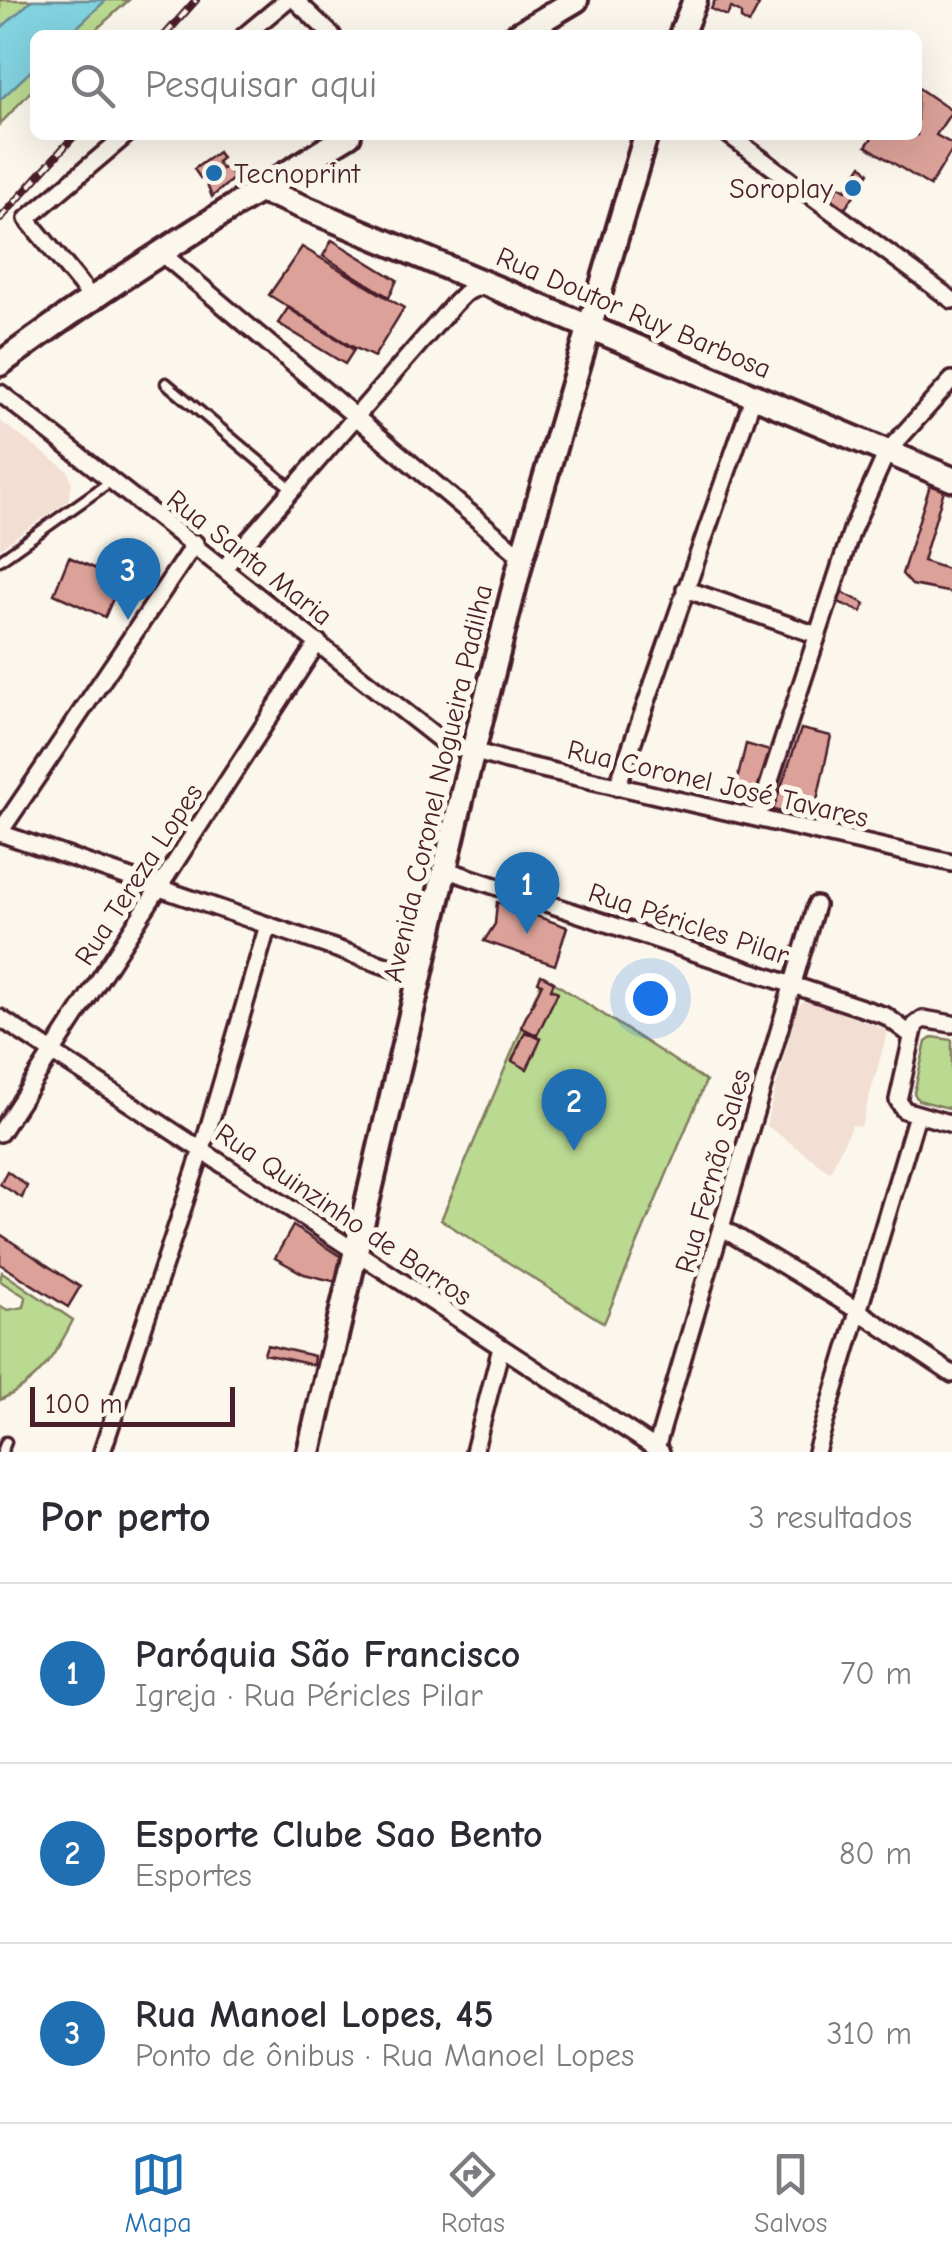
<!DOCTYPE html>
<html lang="pt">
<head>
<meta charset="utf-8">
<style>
  :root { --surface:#fff; --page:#f7f7f7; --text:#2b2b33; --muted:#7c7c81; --line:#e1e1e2; --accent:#1f6fb2 }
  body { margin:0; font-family:"Comic Neue",sans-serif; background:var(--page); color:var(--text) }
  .scale { position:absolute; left:30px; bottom:25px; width:205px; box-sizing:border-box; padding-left:10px; border:5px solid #4a1f2b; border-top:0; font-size:28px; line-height:35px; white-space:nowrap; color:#4a1f2b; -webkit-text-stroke:8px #fbf7ec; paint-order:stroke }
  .you { position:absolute; left:650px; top:998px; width:35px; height:35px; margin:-25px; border:8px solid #fff; border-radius:50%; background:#1a73e8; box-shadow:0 0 0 15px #1a73e833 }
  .badge { display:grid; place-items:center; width:65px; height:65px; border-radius:50%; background:var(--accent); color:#fff; font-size:32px; font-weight:700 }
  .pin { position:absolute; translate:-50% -82px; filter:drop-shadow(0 2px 5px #0008) }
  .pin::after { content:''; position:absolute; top:52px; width:35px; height:30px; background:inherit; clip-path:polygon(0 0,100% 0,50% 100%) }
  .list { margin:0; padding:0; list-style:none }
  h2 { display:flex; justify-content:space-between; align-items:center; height:130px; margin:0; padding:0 40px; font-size:42px }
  h2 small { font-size:32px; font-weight:400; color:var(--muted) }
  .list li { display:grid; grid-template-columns:65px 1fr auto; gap:30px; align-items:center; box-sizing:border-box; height:180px; padding:0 40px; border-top:2px solid var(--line) }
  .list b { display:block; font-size:38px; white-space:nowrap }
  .list p { margin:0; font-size:32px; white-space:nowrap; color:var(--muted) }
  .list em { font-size:32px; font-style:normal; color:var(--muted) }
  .icon { flex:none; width:55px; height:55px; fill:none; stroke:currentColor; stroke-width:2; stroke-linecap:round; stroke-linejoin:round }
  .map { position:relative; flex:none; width:952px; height:1452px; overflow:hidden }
  .search { position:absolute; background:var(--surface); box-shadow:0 10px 40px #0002; left:30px; right:30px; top:30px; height:110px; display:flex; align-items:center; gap:25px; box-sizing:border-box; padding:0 35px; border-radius:15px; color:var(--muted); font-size:38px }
  .sheet { height:670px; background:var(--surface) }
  nav { display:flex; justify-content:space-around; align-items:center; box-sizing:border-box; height:140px; border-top:2px solid var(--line); background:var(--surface); font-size:28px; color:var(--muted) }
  nav a { display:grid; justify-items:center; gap:5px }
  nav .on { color:var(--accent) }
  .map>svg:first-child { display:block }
  .built { fill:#f2ded3 }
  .green { fill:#bad991; stroke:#827c5e; stroke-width:2.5 }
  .water { fill:#82d2df; stroke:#6c8a97; stroke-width:2.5 }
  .building { fill:#dca299; stroke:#4a1f2b; stroke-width:2.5 }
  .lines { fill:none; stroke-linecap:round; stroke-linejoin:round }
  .lane-casing { stroke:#4a1f2b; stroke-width:15 }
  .street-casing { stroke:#4a1f2b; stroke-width:22 }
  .secondary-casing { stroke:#4a1f2b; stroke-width:30 }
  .lane { stroke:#fbf7ec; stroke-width:8 }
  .street { stroke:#fbf7ec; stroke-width:15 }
  .secondary { stroke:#fbf7ec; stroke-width:22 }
  .rail-casing { stroke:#4a1f2b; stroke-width:8 }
  .rail { stroke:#fbf7ec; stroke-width:4; stroke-dasharray:11; stroke-linecap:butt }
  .poi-dot { fill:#1f6fb2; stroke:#fbf7ec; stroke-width:4 }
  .labels { text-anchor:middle; stroke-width:10; stroke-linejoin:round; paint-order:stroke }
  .poi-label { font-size:28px; fill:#4a1f2b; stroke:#fbf7ec; text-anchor:start }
  .street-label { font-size:28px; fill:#4a1f2b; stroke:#fbf7ec }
</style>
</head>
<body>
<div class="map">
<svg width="952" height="1452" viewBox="0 0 952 1452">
  <rect width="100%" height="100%" fill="#fbf7ec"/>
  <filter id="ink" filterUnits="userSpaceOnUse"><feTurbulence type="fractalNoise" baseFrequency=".01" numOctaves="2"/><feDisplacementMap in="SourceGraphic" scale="20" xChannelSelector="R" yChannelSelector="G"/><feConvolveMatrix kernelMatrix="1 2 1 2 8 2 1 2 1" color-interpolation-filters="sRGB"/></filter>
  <g filter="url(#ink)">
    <path class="built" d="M0 421 68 471 72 483 68 501 0 548Z
      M802 1002H810L888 1030 861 1127 852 1125 830 1172 766 1125 797 1009Z"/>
    <path class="green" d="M0 0H129L90 35H35V87L0 124Z
      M544 976 706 1081 604 1323 441 1220Z
      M933 1037 952 1040V1109L918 1100 914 1093 926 1042Z
      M2 1272 73 1320C55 1356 38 1383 0 1400V1306L8 1310 24 1307 26 1297 0 1281Z"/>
    <path class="water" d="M32 0H106L69 35H35V67L0 100V29Z"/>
    <path class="building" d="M715 0H747L759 5 749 24 741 19V13L731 8 727 16 711 9Z
      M917 87 952 111 936 135 952 144V150L930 186 866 146 874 135H917Z
      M218 152 222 158 217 162 222 169 227 167 234 178 212 197 204 177 201 179 194 169Z
      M862 165 869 173 844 210 830 200 839 186 846 190Z
      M332 240 397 280 389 297 323 256Z
      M302 247 404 308 374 357 351 346 269 295Z
      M288 308 354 350 345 364 278 323Z
      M930 485 944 490 923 561 947 569 952 554V593L912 585 902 574Z
      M69 557 121 580 105 617 54 594Z
      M840 591 865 604 861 612 836 601Z
      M801 729 831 736 813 819 773 810Z
      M746 744 770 751 756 800 734 793Z
      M497 902 567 927 555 965 484 941 495 924Z
      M541 975 554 982 551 989 558 992 537 1035 521 1027 542 984 538 982Z
      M525 1032 541 1039 527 1069 512 1061Z
      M7 1171 27 1186 22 1198 0 1184Z
      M293 1226 343 1258 337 1282 304 1274 275 1258Z
      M0 1234 80 1287 68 1307 0 1264Z
      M267 1345 314 1356 313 1365 264 1354Z"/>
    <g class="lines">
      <defs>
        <path id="lane" d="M166 383 292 489
          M0 560 111 481
          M2 1452 6 1442"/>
        <path id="street" d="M295 0 332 35
          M245 35 287 0
          M729 135 952 300
          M159 251 522 557
          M91 297 27 219 126 135
          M0 393 443 742 507 761 952 863
          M224 568 454 304 465 293 487 283
          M685 589 817 635
          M617 787 754 395
          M758 817 852 530 887 452 952 380
          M0 832 195 543
          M0 833 421 978
          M447 870 886 1016 911 1035
          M0 1018 661 1452
          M952 1024 923 1019 915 1025 898 1100 904 1110 952 1124
          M0 1133 318 642
          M722 1228 857 1310 952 1374
          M102 1452 202 1150 268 925
          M474 1452 501 1348
          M655 1452 816 905
          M816 1452 917 1115"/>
        <path id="secondary" d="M517 35 576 0
          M681 35 695 0
          M257 191 279 197 952 479
          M0 364C112 281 230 208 349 135
          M309 1452 465 783 522 557 646 135"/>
      </defs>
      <use href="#lane" class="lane-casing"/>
      <use href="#street" class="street-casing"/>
      <use href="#secondary" class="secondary-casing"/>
      <use href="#lane" class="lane"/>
      <use href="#street" class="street"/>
      <use href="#secondary" class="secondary"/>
      <defs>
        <path id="rail" d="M165 35 196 0
          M0 219 75 135"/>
      </defs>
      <use href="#rail" class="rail-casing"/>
      <use href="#rail" class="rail"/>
    </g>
  </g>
  <g class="poi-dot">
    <circle cx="214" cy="173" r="10"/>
    <circle cx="853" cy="188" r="10"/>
  </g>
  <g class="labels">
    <g class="poi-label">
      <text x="234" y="183">Tecnoprint</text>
      <text x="833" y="198" text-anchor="end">Soroplay</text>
    </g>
    <g class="street-label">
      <text transform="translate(634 312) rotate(23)" y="10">Rua Doutor Ruy Barbosa</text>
      <text transform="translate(250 557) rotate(38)" y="10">Rua Santa Maria</text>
      <text transform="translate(437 783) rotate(-77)" y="10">Avenida Coronel Nogueira Padilha</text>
      <text transform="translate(718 783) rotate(13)" y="10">Rua Coronel José Tavares</text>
      <text transform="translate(138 874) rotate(-57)" y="10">Rua Tereza Lopes</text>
      <text transform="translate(689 923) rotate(18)" y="10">Rua Péricles Pilar</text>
      <text transform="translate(712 1171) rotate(-74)" y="10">Rua Fernão Sales</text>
      <text transform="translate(344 1214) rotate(34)" y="10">Rua Quinzinho de Barros</text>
    </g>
  </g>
</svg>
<div class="scale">100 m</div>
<div class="you"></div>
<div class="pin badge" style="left:527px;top:934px">1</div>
<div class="pin badge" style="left:574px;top:1151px">2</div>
<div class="pin badge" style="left:128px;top:620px">3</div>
<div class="search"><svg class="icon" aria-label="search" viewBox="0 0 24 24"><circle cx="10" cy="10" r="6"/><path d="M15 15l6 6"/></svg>Pesquisar aqui</div>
</div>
<section class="sheet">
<h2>Por perto<small>3 resultados</small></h2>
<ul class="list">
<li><span class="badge">1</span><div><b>Paróquia São Francisco</b><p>Igreja · Rua Péricles Pilar</p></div><em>70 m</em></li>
<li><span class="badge">2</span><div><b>Esporte Clube Sao Bento</b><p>Esportes</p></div><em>80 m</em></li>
<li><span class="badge">3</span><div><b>Rua Manoel Lopes, 45</b><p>Ponto de ônibus · Rua Manoel Lopes</p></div><em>310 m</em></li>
</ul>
</section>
<nav>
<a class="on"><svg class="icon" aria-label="map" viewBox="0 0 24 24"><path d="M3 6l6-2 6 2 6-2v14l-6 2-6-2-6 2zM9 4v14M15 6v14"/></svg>Mapa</a>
<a><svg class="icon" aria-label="directions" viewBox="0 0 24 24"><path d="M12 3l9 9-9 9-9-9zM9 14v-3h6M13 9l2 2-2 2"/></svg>Rotas</a>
<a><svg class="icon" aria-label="saved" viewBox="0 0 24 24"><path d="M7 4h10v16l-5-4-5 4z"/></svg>Salvos</a>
</nav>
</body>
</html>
